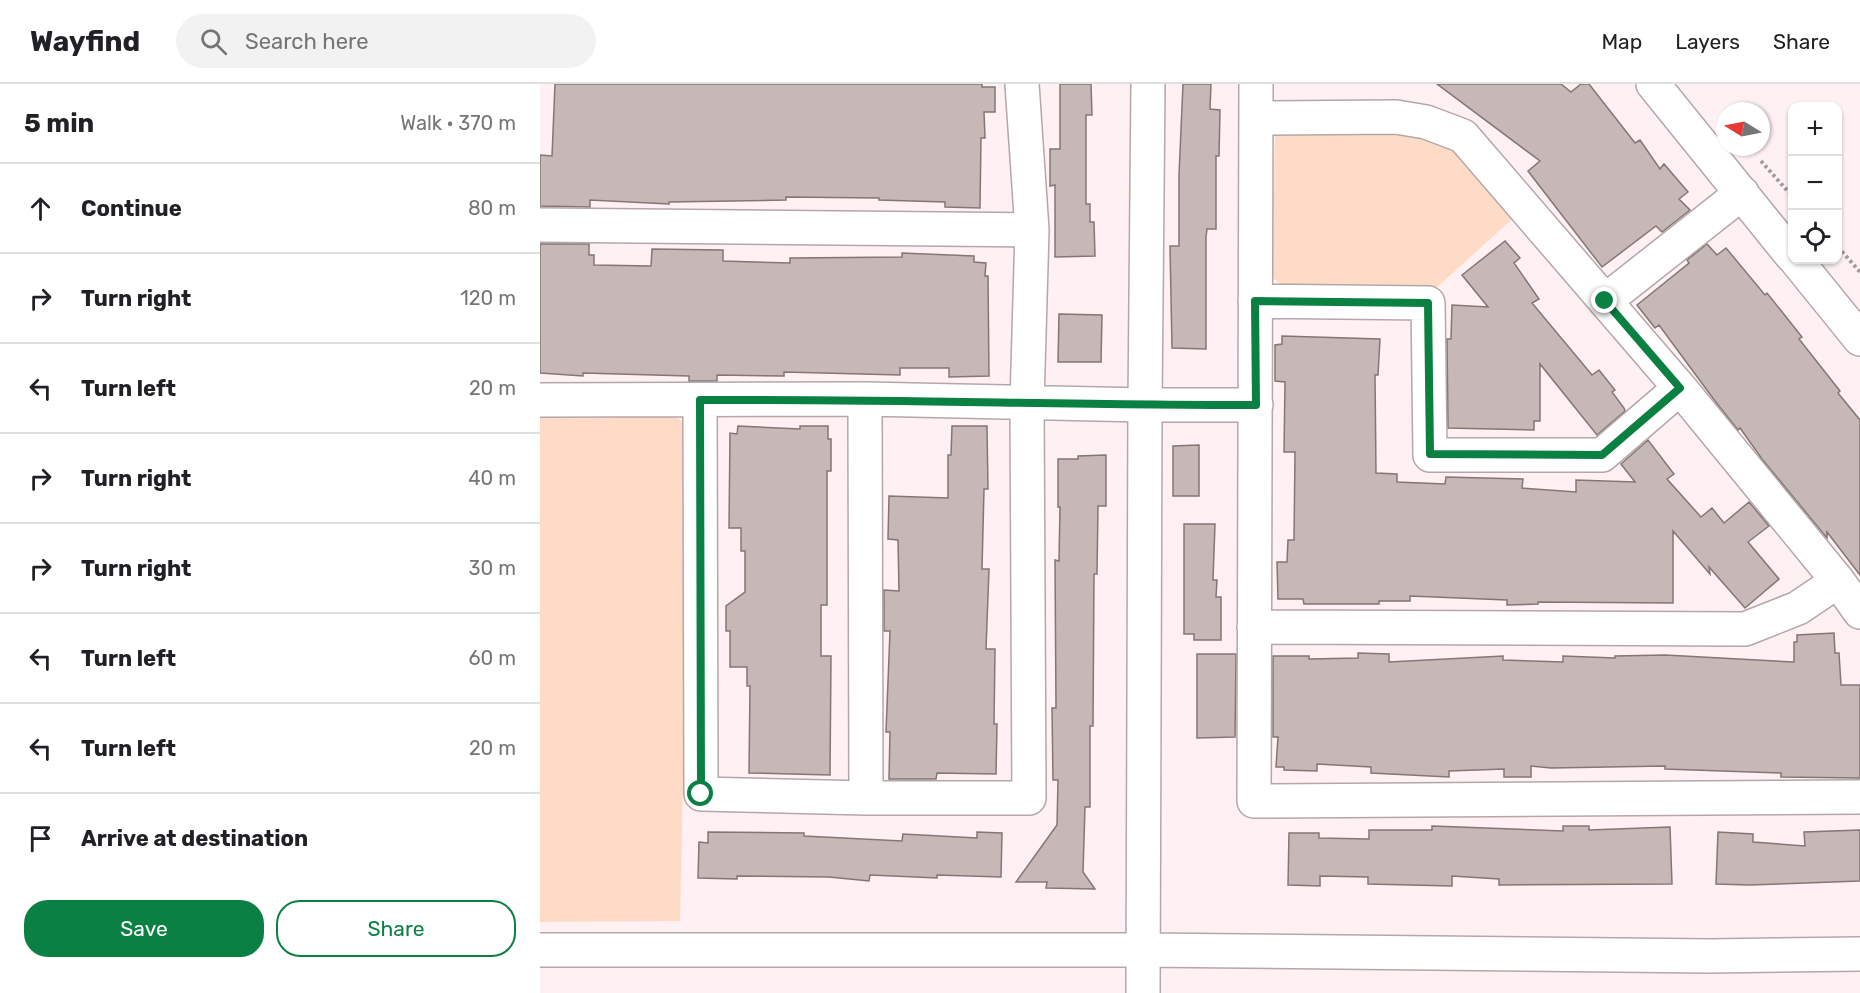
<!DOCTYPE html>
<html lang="en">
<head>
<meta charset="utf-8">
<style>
  :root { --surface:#fff; --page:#f2f2f2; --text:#202124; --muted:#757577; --line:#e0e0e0; --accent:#0b8043 }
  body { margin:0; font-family:Rubik,sans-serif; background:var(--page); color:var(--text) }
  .controls { position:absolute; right:18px; top:18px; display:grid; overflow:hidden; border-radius:12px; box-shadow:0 2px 4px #0004 }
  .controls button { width:54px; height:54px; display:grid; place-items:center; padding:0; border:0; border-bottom:2px solid var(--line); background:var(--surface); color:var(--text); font:30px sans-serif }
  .compass { position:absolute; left:1176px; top:18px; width:54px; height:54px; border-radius:50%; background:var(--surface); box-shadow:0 2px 4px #0004; rotate:280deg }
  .stop { position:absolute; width:18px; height:18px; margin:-14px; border:4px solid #0b8043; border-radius:50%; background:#fff }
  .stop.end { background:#0b8043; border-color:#fff; box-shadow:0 2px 6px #0008 }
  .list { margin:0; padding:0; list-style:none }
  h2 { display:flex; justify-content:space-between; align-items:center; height:78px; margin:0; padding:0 24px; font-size:26px }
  h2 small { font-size:20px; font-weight:400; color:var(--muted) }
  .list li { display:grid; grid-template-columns:39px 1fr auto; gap:18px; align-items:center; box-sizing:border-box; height:90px; padding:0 24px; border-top:2px solid var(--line) }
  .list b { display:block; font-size:22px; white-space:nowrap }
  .list em { font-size:20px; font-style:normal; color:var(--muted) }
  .actions { display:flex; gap:12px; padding:18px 24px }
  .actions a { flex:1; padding:14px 0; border:2px solid var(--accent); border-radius:24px; text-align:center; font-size:21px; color:var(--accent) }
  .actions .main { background:var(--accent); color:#fff }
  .icon { flex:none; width:33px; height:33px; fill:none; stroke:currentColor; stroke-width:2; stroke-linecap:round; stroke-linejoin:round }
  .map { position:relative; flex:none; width:1320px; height:909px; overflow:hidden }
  header { display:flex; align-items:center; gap:36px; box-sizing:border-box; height:84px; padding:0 30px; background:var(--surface); border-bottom:2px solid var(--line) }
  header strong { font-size:28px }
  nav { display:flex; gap:33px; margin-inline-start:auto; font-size:21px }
  .search { width:420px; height:54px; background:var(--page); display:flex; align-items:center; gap:15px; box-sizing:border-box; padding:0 21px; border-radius:33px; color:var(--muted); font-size:22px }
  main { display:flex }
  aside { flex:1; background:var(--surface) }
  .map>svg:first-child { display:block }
  .green { fill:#fedbc6 }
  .building { fill:#c5b8b6; stroke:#837675; stroke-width:1.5 }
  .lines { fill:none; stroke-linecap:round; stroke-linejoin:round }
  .minor-casing { stroke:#b4a7a9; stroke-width:36 }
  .tertiary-casing { stroke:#b4a7a9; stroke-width:36 }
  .path { stroke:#a3999b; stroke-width:4; stroke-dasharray:3 3; stroke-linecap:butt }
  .minor { stroke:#fff; stroke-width:33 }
  .tertiary { stroke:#fff; stroke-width:33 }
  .route { stroke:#0b8043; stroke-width:8 }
</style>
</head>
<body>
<header>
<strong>Wayfind</strong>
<div class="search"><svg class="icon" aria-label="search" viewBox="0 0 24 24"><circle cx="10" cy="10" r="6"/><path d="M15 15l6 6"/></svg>Search here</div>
<nav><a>Map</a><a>Layers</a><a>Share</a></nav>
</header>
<main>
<aside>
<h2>5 min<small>Walk · 370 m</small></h2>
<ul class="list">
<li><svg class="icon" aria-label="ahead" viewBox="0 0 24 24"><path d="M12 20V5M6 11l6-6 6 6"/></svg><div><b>Continue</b></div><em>80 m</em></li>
<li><svg class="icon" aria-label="right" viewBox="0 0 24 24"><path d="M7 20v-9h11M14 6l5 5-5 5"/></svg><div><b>Turn right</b></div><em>120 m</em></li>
<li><svg class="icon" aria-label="left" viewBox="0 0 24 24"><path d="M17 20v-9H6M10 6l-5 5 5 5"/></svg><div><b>Turn left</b></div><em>20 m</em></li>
<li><svg class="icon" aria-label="right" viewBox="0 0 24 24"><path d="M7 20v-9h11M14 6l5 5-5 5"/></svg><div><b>Turn right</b></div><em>40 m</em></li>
<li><svg class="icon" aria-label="right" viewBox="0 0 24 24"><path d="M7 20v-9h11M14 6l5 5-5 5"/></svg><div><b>Turn right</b></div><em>30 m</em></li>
<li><svg class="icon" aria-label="left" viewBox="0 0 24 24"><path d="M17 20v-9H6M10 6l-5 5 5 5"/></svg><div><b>Turn left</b></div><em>60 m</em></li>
<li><svg class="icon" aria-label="left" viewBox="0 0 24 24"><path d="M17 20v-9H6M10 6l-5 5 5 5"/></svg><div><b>Turn left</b></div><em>20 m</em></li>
<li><svg class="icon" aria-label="arrive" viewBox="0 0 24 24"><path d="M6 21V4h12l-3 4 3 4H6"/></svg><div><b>Arrive at destination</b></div></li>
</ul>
<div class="actions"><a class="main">Save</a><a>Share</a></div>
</aside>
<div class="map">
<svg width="1320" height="909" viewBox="0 0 1320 909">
  <rect width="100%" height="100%" fill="#fef0f3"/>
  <path class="green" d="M862 44 921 63 979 129 895 205 743 203 731 192 735 52 744 45Z
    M0 332H136L146 342 145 609 140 837 0 838Z"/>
  <path class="building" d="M15 0H442V3H455V28H444L445 54H441L440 124 405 123V118L339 116V114L246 113V116L129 118V120L50 116V123L0 122V71L12 72Z
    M520 0H551L552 31H546V120H550V138H554L555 172 515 173V101L510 102V65H520Z
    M643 0H671L670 25 680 26 679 72H676V145H667L666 153V265L632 264 630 162H639V91Z
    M897 0H1021L1031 8 1041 0H1049L1095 59 1100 56 1120 85 1124 80 1148 108 1139 115 1150 126 1122 148 1116 142 1062 183 988 87 1000 77Z
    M965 157 980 174 974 179 999 215 992 219 1052 291 1059 286 1075 306 1072 308 1084 324 1085 327 1057 351 1000 280V337H994V346L908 344 907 255H911L912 221 948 223 922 191Z
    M0 160H49V171H54V181L111 182 112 165 183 166V177L250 179V174L362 173V169L434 172V178L446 179 445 192H448L449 292 409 293V284H360V291L244 288V292L177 291V297H149V292L43 289V292L0 289Z
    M1167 160 1177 171 1186 164 1225 211 1227 209 1262 253 1259 255 1300 307 1298 309 1320 336V491L1287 448V454L1222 375 1200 344 1198 346 1175 317 1119 241 1115 244 1097 221 1149 179 1147 176Z
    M519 230 562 231 561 278H518Z
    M742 252 840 255 838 291H835L836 389 857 390V398L905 400 906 393 983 395 982 404 1036 408V396L1095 398 1081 380 1108 356 1134 390 1127 395 1161 433 1172 424 1184 439 1209 418 1229 442 1208 458 1239 495 1205 524 1169 483 1170 490 1133 447V519L998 518V520L967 521V516L870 512V517H839V520H764L763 515H738L737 478H747L748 456H754L755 368H744L745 298 735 297V261L742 260Z
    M198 342 260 345V342H288V355H291V387H287V521H281V572H291L290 691 209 689 210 602H207V583H190V547H186V522L205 508V467H201V444H189L190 349 197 350Z
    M412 342H447L448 405H444L442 485H449L446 565H455L454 640H457L456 690 397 689 396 695H349L350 648H346L350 547H344V506L359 507 358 456 348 455 349 412 408 414V371H411Z
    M659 361V412H633V362Z
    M566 371V422H558L557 490H554L553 642H550V723H545L543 788 555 805 506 804 507 798H476L517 741 518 696H513L512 624H516L515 476 519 477 520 423H518V375H538V372Z
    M644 440H675L673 496H677L676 513H681V556H654V550H644Z
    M1294 549 1295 569H1299L1301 601H1320V694L1241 693V689L1125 685V682L1011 684 991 682V693H964V685L909 687V693L831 689V683L777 680V687L744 686V683H736L738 653H733V572H769V575L818 574V569L849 570V578L963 572V576L1023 578V572L1075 574V572L1125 571 1254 578V558H1257V551Z
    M657 570H696L695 653 657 654Z
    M892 742 1023 747V742H1049V746L1130 743 1132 800 959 801V795L912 792V802L828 800V793L780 792V802L748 801 749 749H779V754L829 755V746H892Z
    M1320 746V797L1209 801 1176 800 1178 748 1213 750V758L1265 762 1264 748Z
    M168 748 264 749V752L362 757 363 750 437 754V748L462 749 461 793 397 791V794L330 791 329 797 289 793 197 792V795L158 794 159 758 168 759Z"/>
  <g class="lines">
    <defs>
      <path id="minor" d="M716 0 714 717 1320 713
        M1113 0 1252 172
        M716 34 856 33 886 38 923 52 1140 304 1298 497 1320 528
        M0 141 492 146 482 0
        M1256 176 1320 255
        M715 217 888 219 890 371H1062L1140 304
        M1065 217 1202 109
        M325 315 326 714
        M0 316 325 315 605 321H716
        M160 316 161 710 326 714H489L487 319 492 146
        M714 543 1205 545 1258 524 1298 497"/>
      <path id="tertiary" d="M0 866H603L1170 872 1320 870
        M603 909 605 321 608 0"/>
    </defs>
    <use href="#minor" class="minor-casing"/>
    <use href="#tertiary" class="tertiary-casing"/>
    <path class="path" d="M1221 77 1252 112
      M1298 163 1320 188"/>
    <use href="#minor" class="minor"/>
    <use href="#tertiary" class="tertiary"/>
  </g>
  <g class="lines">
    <path class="route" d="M161 710 160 316C346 315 531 321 716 321L715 217 888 219 890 370 1062 371 1140 304 1065 217"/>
  </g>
</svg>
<div class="controls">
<button>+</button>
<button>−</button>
<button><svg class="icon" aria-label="locate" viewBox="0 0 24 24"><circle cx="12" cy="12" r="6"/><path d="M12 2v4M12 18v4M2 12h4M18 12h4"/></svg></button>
</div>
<svg class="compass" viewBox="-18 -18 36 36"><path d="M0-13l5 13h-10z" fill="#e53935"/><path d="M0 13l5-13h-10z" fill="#757577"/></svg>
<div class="stop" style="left:161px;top:710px"></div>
<div class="stop end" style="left:1065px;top:217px"></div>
</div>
</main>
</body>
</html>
